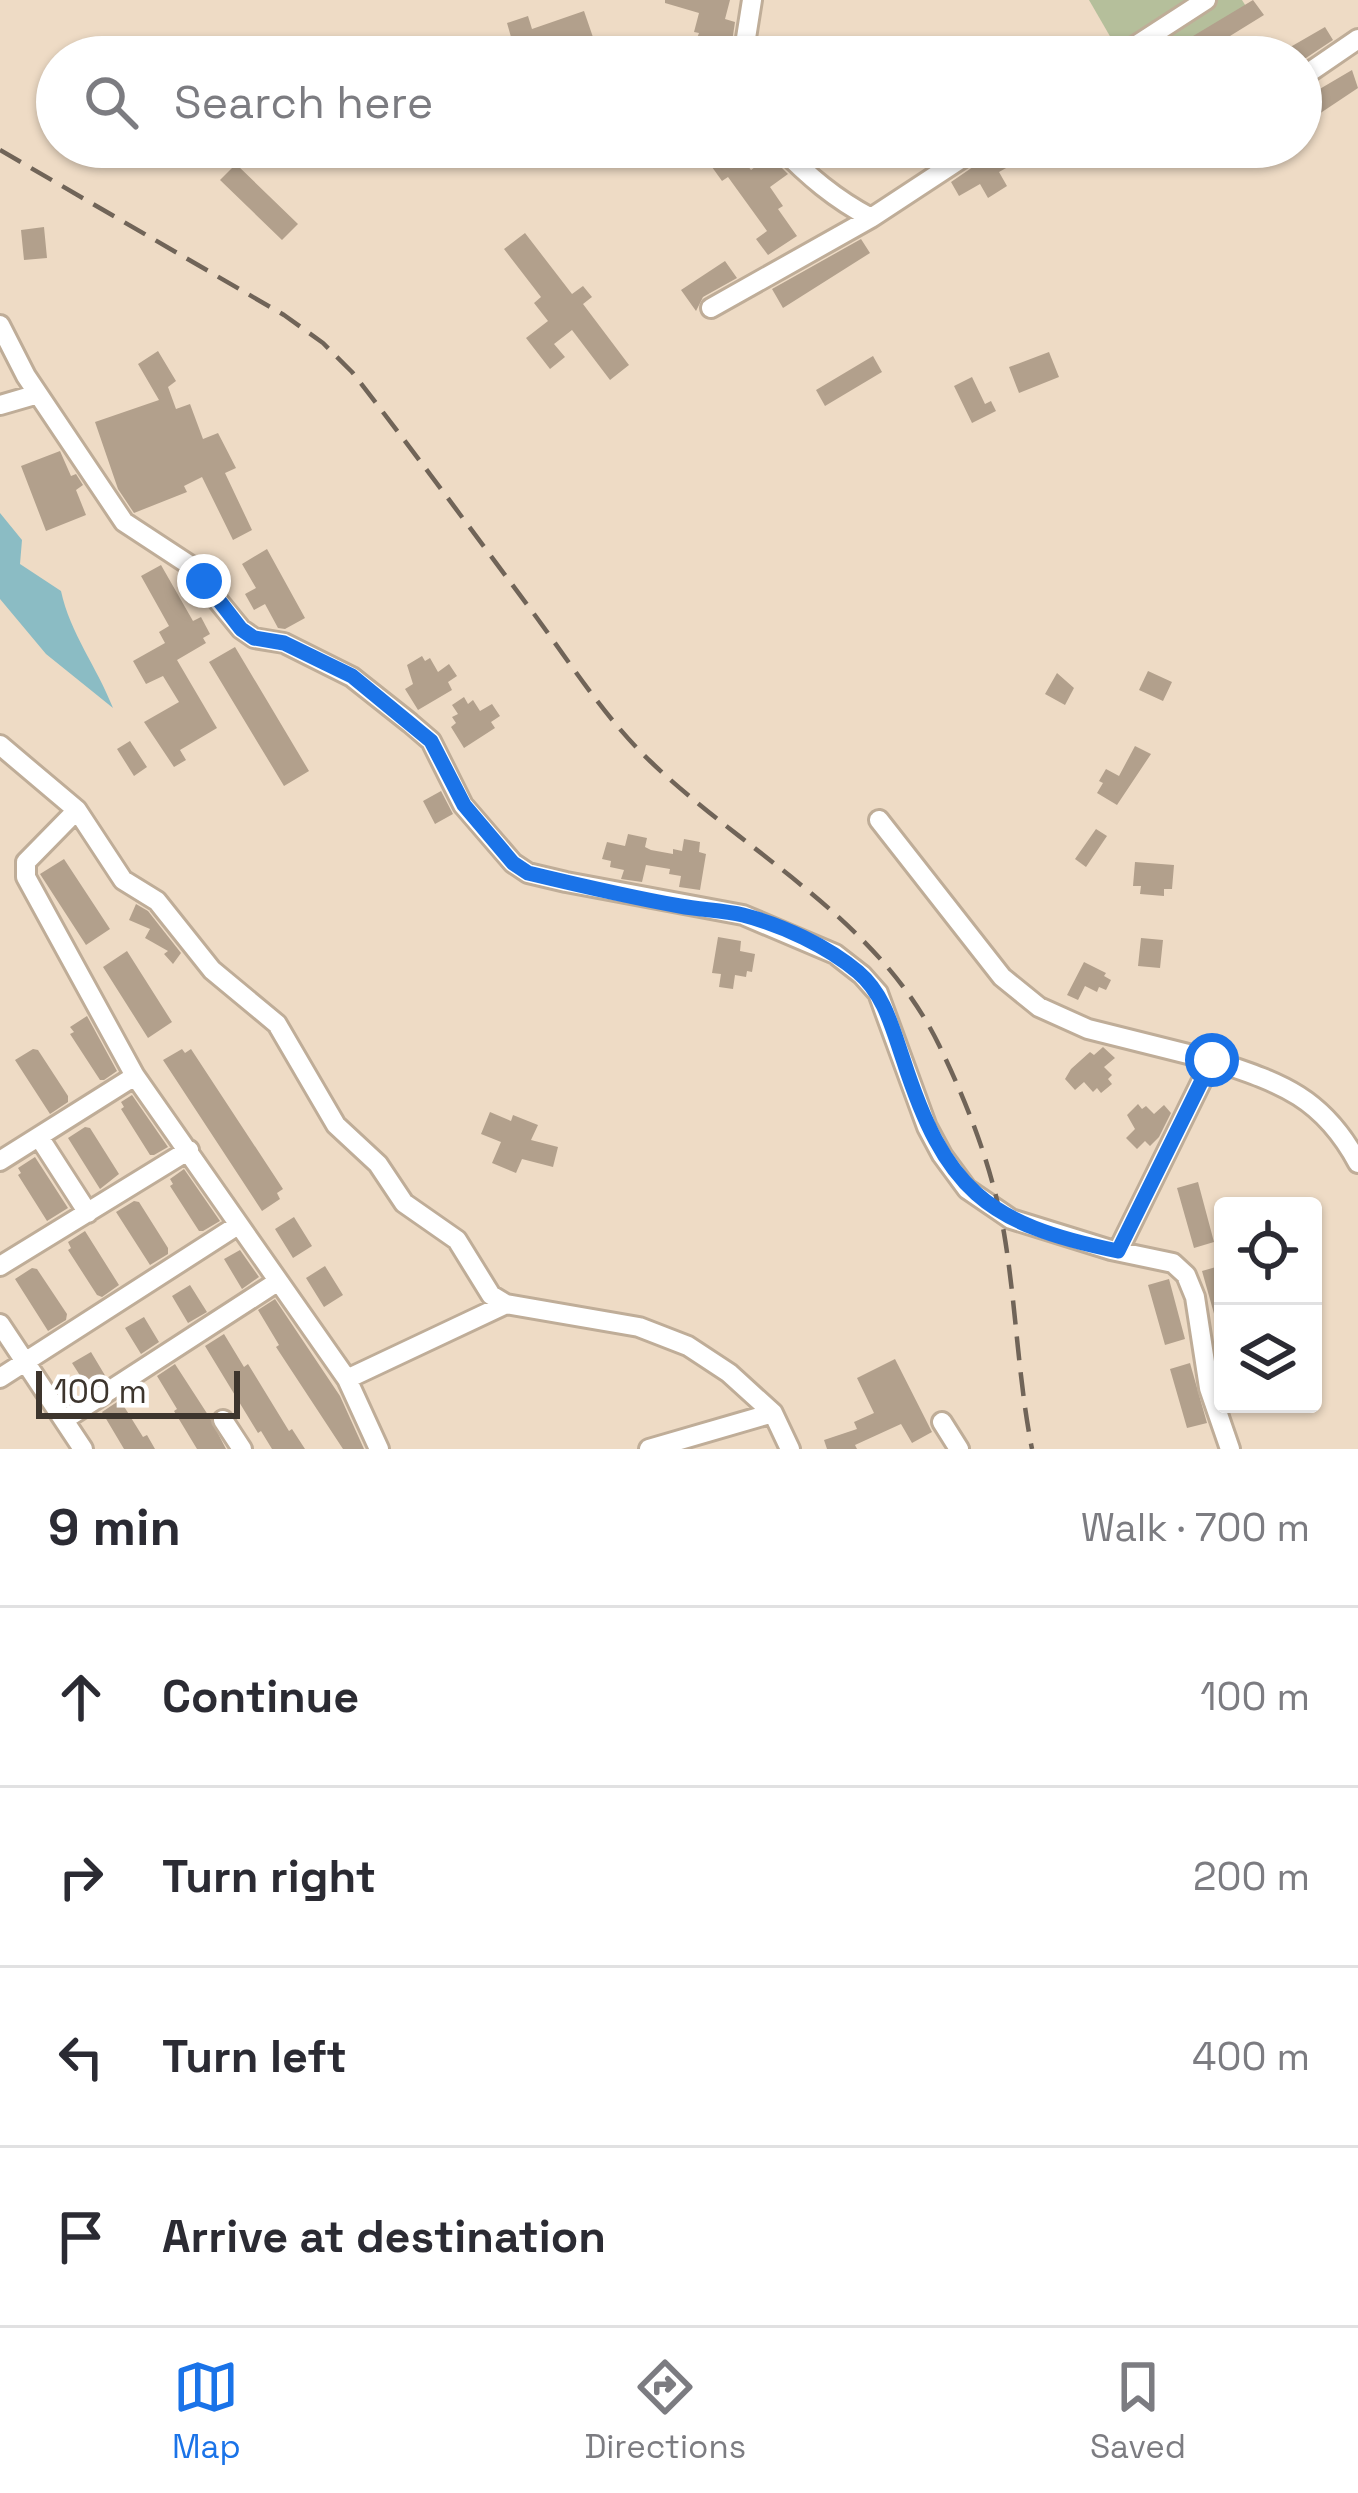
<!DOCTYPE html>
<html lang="en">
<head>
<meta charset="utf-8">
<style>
  :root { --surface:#fff; --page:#f2f2f3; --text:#2b2b33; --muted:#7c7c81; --line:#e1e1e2; --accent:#1a73e8 }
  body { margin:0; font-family:"Space Grotesk",sans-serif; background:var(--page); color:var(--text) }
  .controls { position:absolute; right:36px; bottom:36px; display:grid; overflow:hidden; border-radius:12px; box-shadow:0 3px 9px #0004 }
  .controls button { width:108px; height:108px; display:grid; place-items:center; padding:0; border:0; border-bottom:3px solid var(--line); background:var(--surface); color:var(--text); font:60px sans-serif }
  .scale { position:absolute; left:36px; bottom:30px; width:204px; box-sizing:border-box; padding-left:12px; border:6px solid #3d352d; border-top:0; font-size:33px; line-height:42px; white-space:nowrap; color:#3d352d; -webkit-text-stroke:9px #fff; paint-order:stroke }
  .stop { position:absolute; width:36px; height:36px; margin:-27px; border:9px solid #1a73e8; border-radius:50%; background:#fff }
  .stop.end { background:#1a73e8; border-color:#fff; box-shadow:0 3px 12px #0008 }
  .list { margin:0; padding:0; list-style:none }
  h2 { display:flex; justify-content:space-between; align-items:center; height:156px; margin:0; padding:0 48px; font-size:51px }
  h2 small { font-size:39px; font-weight:400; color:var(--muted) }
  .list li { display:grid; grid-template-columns:78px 1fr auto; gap:36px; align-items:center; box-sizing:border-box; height:180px; padding:0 48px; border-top:3px solid var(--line) }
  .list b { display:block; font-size:45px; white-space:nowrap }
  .list em { font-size:39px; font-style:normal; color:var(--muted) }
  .icon { flex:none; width:66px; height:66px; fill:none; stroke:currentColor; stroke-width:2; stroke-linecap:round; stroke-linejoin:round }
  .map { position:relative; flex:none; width:1358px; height:1449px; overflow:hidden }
  .search { position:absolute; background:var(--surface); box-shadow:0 3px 9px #0004; left:36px; right:36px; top:36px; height:132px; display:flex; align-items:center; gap:30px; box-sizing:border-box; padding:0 42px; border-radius:66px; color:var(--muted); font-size:45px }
  .sheet { height:876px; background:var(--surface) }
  nav { display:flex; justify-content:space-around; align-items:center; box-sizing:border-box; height:168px; border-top:3px solid var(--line); background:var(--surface); font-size:33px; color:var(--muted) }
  nav a { display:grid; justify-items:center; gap:6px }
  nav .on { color:var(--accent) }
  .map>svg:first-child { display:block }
  .green { fill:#b5bf9b }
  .water { fill:#8bbcc4 }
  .building { fill:#b2a08c }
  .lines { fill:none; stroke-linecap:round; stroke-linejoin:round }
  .minor-casing { stroke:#bfad98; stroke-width:24 }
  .minor { stroke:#fff; stroke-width:18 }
  .rail { stroke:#706458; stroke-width:4.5; stroke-dasharray:24 12; stroke-linecap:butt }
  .route { stroke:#1a73e8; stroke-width:15 }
</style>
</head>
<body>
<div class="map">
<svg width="1358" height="1449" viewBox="0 0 1358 1449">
  <rect width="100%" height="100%" fill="#eedbc5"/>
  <path class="green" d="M1089 0H1242L1247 8 1162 57H1122Z"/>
  <path class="water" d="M0 513 22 540 20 564 61 591C70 633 97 667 113 708L46 654 0 599Z"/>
  <path class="building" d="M665 0H730L725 19 735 22 732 42 697 38 699 33 694 32 699 13 665 3Z
    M1253 0 1264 15 1196 57H1158Z
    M584 11 595 43 555 57H458L511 37 507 23 528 16 532 29Z
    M1325 27 1333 40 1306 58 1273 57Z
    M1352 70 1358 88 1301 126V100Z
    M713 147H733L751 170 770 156 788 174 770 187 783 206 778 209 797 236 768 255 756 239 767 231 728 177 722 181 712 167 722 159Z
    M992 147H1012L1020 160 999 172 1007 186 988 198 980 184 959 196 951 182 986 158Z
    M236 164 298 224 282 240 220 180Z
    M44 227 47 258 24 260 21 230Z
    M525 233 572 294 583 286 592 297 583 304 629 365 610 380 572 330 554 344 565 357 550 369 526 338 548 321 534 303 541 297 504 249Z
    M861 239 870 253 783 308 772 289Z
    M725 261 737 278 703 297 696 311 681 290Z
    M158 351 176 381 168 387 176 409 190 404 203 439 218 433 236 468 225 473 252 530 233 540 202 477 184 486 187 492 134 513 118 489 95 422 159 400 138 364Z
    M1049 352 1059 377 1019 393 1009 367Z
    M873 356 882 372 825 406 816 390Z
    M972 377 985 404 991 401 996 411 972 423 954 386Z
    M60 451 71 476 76 474 83 485 76 490 86 515 46 531 21 466Z
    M267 549 305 618 285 629 278 628 265 604 254 610 245 594 256 588 242 564Z
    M161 565 193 621 201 617 210 634 203 638 206 643 177 660 217 728 180 750 186 760 174 767 144 722 179 702 163 676 146 684 133 661 165 643 159 632 169 626 141 576Z
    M235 647 309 771 284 786 209 662Z
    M422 656 425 661 430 658 438 672 449 664 457 676 448 682 452 690 418 710 405 689 413 684 407 665Z
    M1148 671 1172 682 1163 701 1139 690Z
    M1057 673 1074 688 1065 705 1045 694Z
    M464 697 468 704 473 700 480 711 492 704 500 716 491 722 495 728 464 748 451 727 456 723 452 717 458 714 452 705Z
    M130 741 147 767 134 776 117 749Z
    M1135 746 1151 754 1117 805 1097 793 1103 783 1099 781 1106 769 1119 776Z
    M441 791 453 814 435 824 423 801Z
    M1096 829 1107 836 1086 867 1075 859Z
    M628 834 647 838 645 847 651 850 673 854V849L682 851 684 839 700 842 699 852 706 854 700 890 679 887 681 876 669 874 670 869 646 865 642 882 621 879 624 870 610 867 611 861 602 859 607 842 625 846Z
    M64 859 110 929 86 945 40 874Z
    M1135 862 1174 865 1172 889H1164V896L1140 894 1141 886H1133Z
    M136 904 148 911 181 953 173 964 164 954 168 951 145 938 150 929 129 920Z
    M718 937 741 941 740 951 755 954 752 972 747 971 746 977 735 975 733 989 719 987 721 974 712 973Z
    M1141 938 1163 940 1160 968 1138 966Z
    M127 951 172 1022 148 1038 103 967Z
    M1084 962 1106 973 1104 976 1111 980 1106 990 1099 987 1097 992 1085 986 1078 1000 1067 995Z
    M87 1016 117 1071 104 1080H100L70 1034 74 1032 70 1027Z
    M1103 1047 1115 1058 1104 1067 1112 1075 1108 1079 1112 1084 1101 1093 1097 1088 1093 1092 1084 1082 1075 1090 1065 1079 1071 1069 1090 1052 1094 1055Z
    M33 1049 38 1050 68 1096V1102L50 1114 15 1060Z
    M182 1049 185 1053 191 1049 283 1189 277 1193 280 1199 262 1211 163 1060Z
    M132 1095 168 1147 154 1155H150L121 1109 124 1107 121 1102Z
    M1138 1104 1142 1109 1146 1106 1154 1114 1164 1105 1171 1113 1159 1137 1150 1146 1145 1141 1137 1149 1126 1138 1135 1129 1127 1115Z
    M490 1112 511 1121 513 1115 538 1125 531 1140 558 1147 553 1167 522 1159 516 1173 492 1163 501 1142 481 1134Z
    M85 1127 90 1128 119 1174 100 1189 68 1138Z
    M35 1157 68 1208 47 1221 18 1175 21 1173 18 1168Z
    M184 1169 220 1221 203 1231H199L170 1186 173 1184 170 1179Z
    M1198 1182 1214 1242 1194 1248 1177 1188Z
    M134 1201 139 1202 168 1248V1254L150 1265 116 1212Z
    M294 1217 312 1246 293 1258 275 1229Z
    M85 1231 119 1285 102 1297 97 1295 68 1250 71 1248 68 1242Z
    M240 1250 259 1277 242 1289 224 1259Z
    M1223 1265V1335H1220L1202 1271Z
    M325 1266 343 1295 324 1307 306 1278Z
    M32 1268 37 1269 67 1314 66 1320 48 1331 15 1279Z
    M1169 1279 1185 1339 1165 1345 1148 1285Z
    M190 1285 207 1312 188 1323 172 1296Z
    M275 1299 340 1396 364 1449H343L276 1347 279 1345 258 1310Z
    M144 1317 159 1342 141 1354 125 1328Z
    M224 1334 244 1367 248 1364 289 1431 292 1429 305 1449H272L261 1431 258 1433 205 1346Z
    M91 1352 106 1377 88 1388 72 1363Z
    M895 1359 932 1432 912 1443 901 1424 855 1445 857 1449H827L824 1440 857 1429 854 1422 874 1413 857 1378Z
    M1190 1363 1207 1423 1187 1428 1170 1369Z
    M175 1364 210 1418 226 1449H197L174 1411 177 1409 157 1376Z
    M120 1400 143 1437 147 1435 155 1449H124L102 1412Z"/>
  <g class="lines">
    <defs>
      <path id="minor" d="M743 57 752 0
        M1118 57 1206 0
        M1301 78 1358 39
        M780 147C808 176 835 199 871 218
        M711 308 871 218 979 147
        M0 325 26 376 124 522 188 564 241 629 254 638 284 643 352 677 410 723 431 741 463 805 513 863 528 873 566 882 743 915 835 954 862 975 878 993 927 1127 942 1155 967 1189 1011 1219 1111 1250 1173 1263 1186 1275 1195 1297 1209 1388 1230 1449
        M0 405 38 394
        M0 745 77 810 123 880 157 901 212 970 277 1024 336 1125 378 1164 404 1203 457 1240 491 1295 506 1304 639 1327 688 1346 729 1373 773 1413 790 1449
        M77 810 26 862V877L135 1076 347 1379 379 1449
        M879 820 1002 977 1039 1007 1088 1029 1212 1060
        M39 1137 88 1213
        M0 1161 135 1076
        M1118 1251 1212 1060C1280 1083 1322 1096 1358 1163
        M0 1266 189 1150
        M0 1324 83 1449
        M0 1378 238 1225
        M347 1379 506 1304
        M64 1420 277 1282
        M223 1420 242 1449
        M942 1422 959 1449
        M649 1449 773 1413"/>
    </defs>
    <use href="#minor" class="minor-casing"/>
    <use href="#minor" class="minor"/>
    <path class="rail" d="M0 150 284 315 323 343 352 372C415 453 476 536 537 618 572 666 607 720 650 761 748 855 877 918 939 1045 968 1105 992 1167 1004 1233 1016 1304 1018 1378 1032 1449"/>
  </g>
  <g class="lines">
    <path class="route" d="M204 581 241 629 254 638 284 643 352 676 431 741 464 805 513 863 528 873C578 885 629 897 680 906 701 910 723 910 743 915 782 925 827 946 858 972 884 994 892 1027 903 1059 945 1189 985 1224 1118 1251L1212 1060"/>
  </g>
</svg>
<div class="controls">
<button><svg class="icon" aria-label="locate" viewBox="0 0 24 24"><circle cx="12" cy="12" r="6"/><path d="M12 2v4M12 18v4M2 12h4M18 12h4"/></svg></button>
<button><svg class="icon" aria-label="layers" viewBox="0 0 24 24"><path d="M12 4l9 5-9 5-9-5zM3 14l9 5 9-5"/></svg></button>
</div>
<div class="scale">100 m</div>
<div class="stop" style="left:1212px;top:1060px"></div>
<div class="stop end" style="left:204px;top:581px"></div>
<div class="search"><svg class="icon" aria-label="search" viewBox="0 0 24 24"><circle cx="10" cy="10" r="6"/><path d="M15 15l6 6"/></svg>Search here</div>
</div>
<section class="sheet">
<h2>9 min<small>Walk · 700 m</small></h2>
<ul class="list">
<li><svg class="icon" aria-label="ahead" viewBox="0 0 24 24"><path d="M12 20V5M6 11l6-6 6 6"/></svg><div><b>Continue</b></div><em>100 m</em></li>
<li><svg class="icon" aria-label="right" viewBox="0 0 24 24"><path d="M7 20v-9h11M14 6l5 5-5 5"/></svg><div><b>Turn right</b></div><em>200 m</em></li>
<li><svg class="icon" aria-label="left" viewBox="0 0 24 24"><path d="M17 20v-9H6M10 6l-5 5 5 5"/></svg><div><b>Turn left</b></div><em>400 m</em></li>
<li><svg class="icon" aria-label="arrive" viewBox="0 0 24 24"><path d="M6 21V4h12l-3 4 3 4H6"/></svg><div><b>Arrive at destination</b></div></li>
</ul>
</section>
<nav>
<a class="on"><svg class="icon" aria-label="map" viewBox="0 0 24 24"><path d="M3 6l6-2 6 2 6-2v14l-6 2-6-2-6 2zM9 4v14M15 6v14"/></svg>Map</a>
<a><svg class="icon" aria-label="directions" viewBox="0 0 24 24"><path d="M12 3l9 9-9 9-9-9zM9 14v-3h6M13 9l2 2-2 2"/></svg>Directions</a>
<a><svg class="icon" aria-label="saved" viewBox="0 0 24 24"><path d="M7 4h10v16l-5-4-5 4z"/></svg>Saved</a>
</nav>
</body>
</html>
